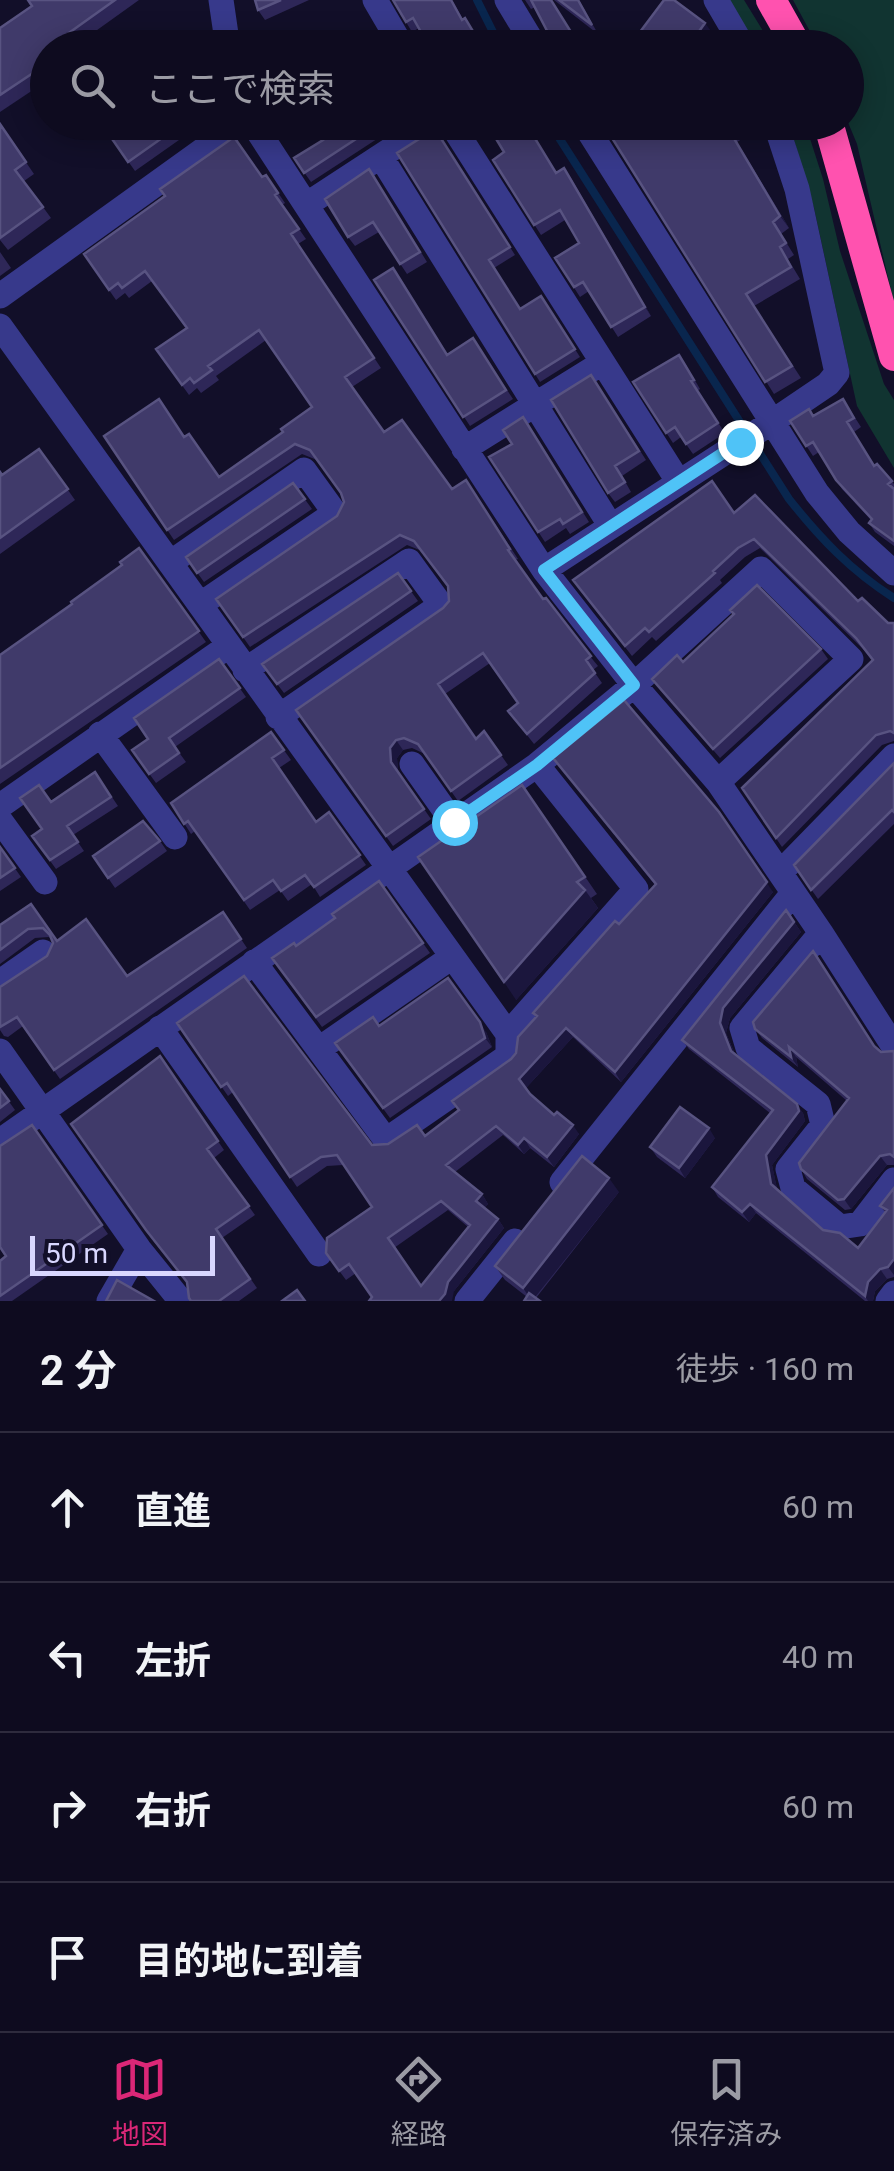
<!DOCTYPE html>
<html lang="ja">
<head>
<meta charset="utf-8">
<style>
  :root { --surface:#0e0b1f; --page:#1c192c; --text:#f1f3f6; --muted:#9b9ba4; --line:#2e2b3d; --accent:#db2777 }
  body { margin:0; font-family:Roboto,"Noto Sans JP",sans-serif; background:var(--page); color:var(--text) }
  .scale { position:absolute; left:30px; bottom:25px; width:185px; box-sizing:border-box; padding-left:10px; border:5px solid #d9d7ff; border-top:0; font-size:28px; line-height:35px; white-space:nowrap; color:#d9d7ff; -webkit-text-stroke:8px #120f29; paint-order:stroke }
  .stop { position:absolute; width:30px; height:30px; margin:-22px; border:8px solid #4fc3f7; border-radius:50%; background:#fff }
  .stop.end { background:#4fc3f7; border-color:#fff; box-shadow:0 2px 10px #0008 }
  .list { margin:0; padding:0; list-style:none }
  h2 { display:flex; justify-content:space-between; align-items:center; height:130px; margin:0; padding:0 40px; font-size:42px }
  h2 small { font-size:32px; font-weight:400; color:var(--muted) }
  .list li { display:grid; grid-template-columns:65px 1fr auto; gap:30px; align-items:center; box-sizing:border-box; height:150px; padding:0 40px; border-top:2px solid var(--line) }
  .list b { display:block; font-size:38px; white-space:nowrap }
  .list em { font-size:32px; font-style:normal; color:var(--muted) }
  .icon { flex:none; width:55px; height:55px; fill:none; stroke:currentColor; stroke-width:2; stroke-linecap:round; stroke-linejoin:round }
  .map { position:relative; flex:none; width:894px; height:1301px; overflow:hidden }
  .search { position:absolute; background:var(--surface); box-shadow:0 5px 25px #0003; left:30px; right:30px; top:30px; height:110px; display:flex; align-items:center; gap:25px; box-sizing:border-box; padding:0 35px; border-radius:55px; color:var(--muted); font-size:38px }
  .sheet { height:730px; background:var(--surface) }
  nav { display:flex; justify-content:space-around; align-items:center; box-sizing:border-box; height:140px; border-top:2px solid var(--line); background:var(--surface); font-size:28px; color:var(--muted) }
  nav a { display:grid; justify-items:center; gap:5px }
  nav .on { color:var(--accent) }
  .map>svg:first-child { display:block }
  .green { fill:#113431 }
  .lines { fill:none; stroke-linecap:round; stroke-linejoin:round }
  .stream { stroke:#09264e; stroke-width:8 }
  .minor { stroke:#37398b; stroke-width:25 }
  .highway { stroke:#ff52af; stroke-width:30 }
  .wall { fill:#2e2758; fill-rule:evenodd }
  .shaded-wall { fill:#1b163d }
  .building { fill:#403a6a; stroke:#585381; stroke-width:2.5; fill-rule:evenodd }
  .route { stroke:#4fc3f7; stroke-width:12 }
</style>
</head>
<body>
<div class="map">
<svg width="894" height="1301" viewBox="0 0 894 1301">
  <rect width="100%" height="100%" fill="#120f29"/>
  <path class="green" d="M726 0H744L773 47H756Z
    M793 0H894V303L857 144 847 120 846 48 814 47 813 37Z
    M789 123H805L823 179 840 251 884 384 894 400V468L857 406 814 208Z"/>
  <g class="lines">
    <path class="stream" d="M477 0 501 48
      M549 122 789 499C820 538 851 571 894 598"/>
    <path class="minor" d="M221 0 228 48
      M375 0 403 48
      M507 0 536 48
      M716 0 744 48
      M252 122 544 570 634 685 718 782 821 933 894 1047
      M450 122 678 481
      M583 122 817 493 849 532 894 573
      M381 157 610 525
      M306 205 433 122
      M0 296 242 122
      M0 326 508 1034
      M464 449 602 363
      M170 563 304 470 335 513 201 604
      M544 570 772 422 828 384 837 373 797 189 775 122
      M245 670 409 561 441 605 278 717
      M100 734 175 837
      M412 764 453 822
      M0 806 227 647
      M0 820 45 882
      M780 873 894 756
      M821 933 742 1028 748 1048 818 1104 823 1125 788 1169 793 1188 840 1227 860 1224 894 1180
      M254 962 386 1140 508 1056V1034L636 889 537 765
      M0 982 43 952
      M160 1028 319 1254
      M319 1049 452 957
      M0 1051 139 1249 181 1301
      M0 1141 537 765 634 685 761 569 851 659 718 782
      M562 1182 793 893
      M109 1301 139 1249
      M467 1301 515 1241
      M888 1301 894 1293"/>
    <path class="highway" d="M771 0 798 48
      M828 122 894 356"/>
  </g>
  <path class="wall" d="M28 0H139L72 48H48V80L0 112V28L32 6Z
    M255 0H309L265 20 258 10Z
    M452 0 463 19 419 28 412 32 406 22Z
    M525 0H551L531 9Z
    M554 0H579L598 34Z
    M166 122 179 140 135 171 108 133Z
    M312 122H403L311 182 294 158 323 140Z
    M486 122H534L535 125 529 129 557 173 564 168 571 178 651 316 618 337 589 291 580 297 555 258 579 243 565 220 541 235 493 160 504 152Z
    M602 122H740L748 135 737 142 789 228 781 234 794 255 788 259 800 279 754 306 801 378 774 394Z
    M0 124 34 174 24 181 51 218 8 250 0 240Z
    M435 129 515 255 494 268 520 309 541 296 580 357 540 382 535 374Z
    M266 175 285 203 282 205 306 239 298 244 381 368 352 387 384 432 452 489 466 480 518 559 515 560 543 599 598 666 593 670 602 683 534 744 508 711 518 703 490 663 445 694 476 739 484 731 508 765 458 801 425 754 412 748 403 750 397 758 398 772 431 819 393 846 296 710 443 608 449 601 448 587 422 551 407 545 250 647 216 599 337 516 344 502 341 494 317 460 302 454 174 540 104 436 185 437 219 477 283 432 312 407 266 340 216 376 219 380 201 393 197 388 189 395 156 349 186 328 152 281 129 298 125 293 116 300 84 254Z
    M376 179 427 262 407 274 379 232 355 246 348 237Z
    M0 252 11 268 0 276Z
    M374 280 447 354 473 338 513 399 470 426Z
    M686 365 700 389 697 391 725 433 693 454 681 437 673 443 633 382Z
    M591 375 646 460 622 476 631 492 615 502 608 493Z
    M843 399 861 427 854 432 874 466 877 464 894 484V546L875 532 869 523 871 520 842 489 819 452 813 456 790 421 813 416Z
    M530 427 589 522 570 534 566 528 545 542 489 457 512 444Z
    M39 449 75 500 0 554V472L2 475Z
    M293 483 312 509 204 582 186 557Z
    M734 513 888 623H894V741L882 745 782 847 742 788 873 661 862 648 760 548 745 557 720 580 722 583 656 641 652 637 632 656 580 589Z
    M139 548 206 642 0 784V655L72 604 122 565Z
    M398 573 418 601 284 693 262 664Z
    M821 649 828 659 720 758 652 679 683 662Z
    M219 659 246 697 175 747 186 762 156 783 132 750 148 739Z
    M271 732 291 760 279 768 316 822 329 812 366 865 320 897 312 884 288 901 280 890 250 910 195 831 191 834 171 803Z
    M553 758 773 892 621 1082 573 1037 526 1088 530 1094 554 1115 579 1134 554 1167 530 1148 524 1154 503 1135 455 1172 482 1194 488 1204 484 1208 498 1219 504 1228 454 1291 372 1297 356 1273 346 1280 326 1253 372 1207 343 1165 327 1166 297 1187 233 1092 228 1096 177 1023 372 1145 388 1144 425 1136 459 1110 511 1059 536 1017 533 1013 619 924 655 885ZM448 1210 468 1227 421 1286 394 1248Z
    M894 763V824L818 899 794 865Z
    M95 772 118 806 73 835 84 851 56 869 32 836 42 829 51 802Z
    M522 785 597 894 591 898 598 908 516 1000Z
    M160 841 167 851 115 888 93 856Z
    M0 847 21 877 0 891Z
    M379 881 430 953 322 1027 272 958 296 946 335 918Z
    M31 904 57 941 127 976 223 912 247 948 60 1079 23 1026 8 1037 4 1036 0 1030V987L47 956 53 943 49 937 35 938 0 964V925Z
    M786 910 801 932 730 1018 726 1033 735 1054 803 1113 805 1121 772 1165 777 1189 823 1230 858 1248 885 1212 880 1206 894 1188V1277L887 1279 875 1291 873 1301H865L756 1213 749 1222 718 1197 712 1187 770 1113 689 1049 682 1040Z
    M379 1026 486 1032 492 1047 390 1118 335 1043Z
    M755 1029 875 1047 881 1052 894 1051V1165H887L851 1209 845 1210 807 1179 801 1169 847 1101 796 1057 798 1067 762 1038Z
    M160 1056 224 1150 214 1158 255 1215 222 1238 257 1288 239 1301H191L187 1283 152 1239 71 1124Z
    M0 1089 15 1110 0 1122Z
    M32 1125 108 1234 12 1301H0V1261L6 1256Z
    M715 1138 685 1178 657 1157 650 1147Z
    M619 1192 536 1298 527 1297 505 1280 495 1266Z"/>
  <path class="shaded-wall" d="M705 23 714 35 708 42 700 30Z
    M729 130 737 142 789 228 780 216Z
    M564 168 571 178 651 316 645 307Z
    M396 740 403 750 397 758 398 773 391 762 390 748Z
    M719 812 773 892 621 1082 615 1072Z
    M585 890 598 908 516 1000 504 982Z
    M794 922 801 932 730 1018 726 1033 738 1061 731 1051 720 1023 723 1008Z
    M480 1022 486 1032 492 1047 485 1038Z
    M566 1028 573 1037 526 1088 519 1079Z
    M789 1047 796 1057 798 1067 791 1057Z
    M797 1104 803 1113 805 1121 772 1165 778 1193 771 1184 766 1155Z
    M573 1125 579 1134 554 1167 547 1157Z
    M709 1128 715 1138 685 1178 679 1168Z
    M524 1138 530 1148 524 1154 518 1145Z
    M880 1156 887 1165 851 1209 844 1199Z
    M609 1178 619 1192 532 1301 523 1288Z
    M482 1194 488 1204 482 1211 476 1201Z
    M750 1204 756 1213 749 1222 742 1212Z
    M498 1219 504 1228 454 1291 452 1301H439L448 1282Z
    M894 1259V1275L888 1267Z
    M880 1269 887 1279 875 1291 873 1301H868L865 1296 868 1282Z"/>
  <path class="building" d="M28 0H115L52 45 53 48H48V63L0 95V28L32 6Z
    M255 0H281L258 10Z
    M393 0H451L462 20 465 18 483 48H430L413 18 406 22Z
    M531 0H551L581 48H556Z
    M559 0H578L592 25Z
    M664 0H674L705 23 700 30 716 48H631V44Z
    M123 122H166L172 131 128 162 108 133Z
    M312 122H382L304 173 294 158 323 140Z
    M486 122H525L556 173 564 168 645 307 611 327 583 282 574 287 555 258 579 243 560 210 534 225 493 160 504 152Z
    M602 122H739L729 130 780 216 773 222 786 243 780 247 791 267 746 294 792 366 765 382Z
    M0 124 26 162 15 170 43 207 0 238Z
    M435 129 510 247 489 260 520 309 541 296 575 349 535 374 397 153Z
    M234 137 262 177 266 175 278 193 275 195 299 229 291 234 374 358 345 377 384 432 402 420 452 489 466 480 510 549 508 550 543 599 546 598 591 656 586 660 595 673 527 734 508 711 518 703 483 653 438 684 476 739 484 731 501 755 451 791 418 744 404 738 396 740 390 748 391 762 424 809 386 836 296 710 443 608 449 601 448 586 414 541 400 535 243 637 216 599 337 516 344 502 341 493 310 450 295 444 167 530 104 436 159 399 184 437 189 434 219 477 283 432 281 429 312 407 259 330 208 366 212 370 194 383 190 378 182 385 156 349 187 328 145 271 122 288 118 283 109 290 84 254 165 196 160 189Z
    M369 169 420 252 400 264 373 222 348 237 325 199Z
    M393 268 447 355 473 338 506 390 463 417 374 280Z
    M679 355 694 380 691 381 718 423 686 444 675 427 666 433 633 382Z
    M591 375 639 451 615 466 625 482 608 493 551 400Z
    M843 399 854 418 847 422 874 466 877 464 892 481 888 484 894 489V541L869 523 872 519 836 480 813 442 806 446 790 421 809 409 813 416Z
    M523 417 582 512 563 524 560 519 538 532 489 457 512 444 503 430Z
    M39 449 68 489 0 538V472L2 475Z
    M712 481 734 513 755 495 858 601 862 598 888 623H894V733L890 731 876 735 776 838 742 788 873 660 856 638 754 539 738 548 713 571 715 573 649 632 645 628 625 646 573 580Z
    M293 483 305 499 197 573 186 557Z
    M139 548 199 631 0 768V655L72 604 71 602 122 565 120 562Z
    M398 573 411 591 277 684 262 664Z
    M757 585 821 649 713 749 652 679 677 655 683 662 734 614 730 610Z
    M219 659 240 688 169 738 179 753 149 774 132 750 148 739 134 718Z
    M624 700 719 812 767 882 615 1072 566 1028 519 1079 530 1094 554 1115 557 1112 573 1125 547 1157 524 1138 518 1145 496 1126 446 1165 482 1194 476 1201 498 1219 448 1282 445 1294 439 1301H369L372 1297 349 1264 339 1271 326 1253 327 1238 372 1207 337 1155 321 1157 290 1177 227 1083 221 1087 177 1023 244 976 372 1145 388 1144 417 1125 425 1136 459 1110 452 1101 511 1059 516 1053 518 1037 537 1016 533 1013 615 921 619 924 656 884 553 758ZM441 1201 470 1225 421 1286 388 1238Z
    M271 732 284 750 272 758 316 822 329 812 360 855 314 887 305 875 281 891 273 880 244 900 188 821 184 824 171 803Z
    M894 763V812L892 810 811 890 794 865Z
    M95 772 111 797 67 826 78 842 50 860 32 836 42 829 20 798 39 785 51 802Z
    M522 785 585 877 577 882 585 890 504 982 418 857Z
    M143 821 160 841 108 878 93 856Z
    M0 847 15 868 0 878Z
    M379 881 423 943 316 1017 272 958 294 943 296 946 335 918 332 914Z
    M31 904 57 941 86 919 127 976 223 912 241 939 54 1070 17 1017 0 1027V987L47 956 53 943 50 935 43 928 28 929 0 950V925Z
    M786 910 794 922 723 1008 720 1023 731 1051 797 1104 799 1111 766 1155 771 1184 823 1230 840 1233 858 1248 887 1210 880 1206 894 1188V1259L888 1267 880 1269 868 1282 865 1296 750 1204 742 1212 712 1187 773 1110 682 1040Z
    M813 951 874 1046 881 1052 894 1051V1157L890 1154 880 1156 844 1199 838 1200 801 1169 799 1163 849 1098 789 1047 791 1057 755 1029 753 1022Z
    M448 978 480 1022 485 1038 383 1108 335 1043 373 1017 379 1026Z
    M160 1056 218 1141 207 1149 249 1206 216 1229 250 1279 219 1301H191L189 1298 187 1282 146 1230 71 1124Z
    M0 1089 9 1101 0 1108Z
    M680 1107 709 1128 679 1168 650 1147Z
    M32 1125 102 1225 0 1296V1261L6 1256 0 1247V1146Z
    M582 1156 609 1178 523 1288 495 1266Z
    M117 1280 154 1301H106Z
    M297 1290 305 1301H282Z
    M529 1293 540 1301H524Z"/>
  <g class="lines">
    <path class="route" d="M454 822 537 765 634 685 544 570 740 442"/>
  </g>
</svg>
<div class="scale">50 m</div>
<div class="stop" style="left:454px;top:822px"></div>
<div class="stop end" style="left:740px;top:442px"></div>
<div class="search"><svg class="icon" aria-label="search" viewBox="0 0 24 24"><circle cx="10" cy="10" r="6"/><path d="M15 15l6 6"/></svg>ここで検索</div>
</div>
<section class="sheet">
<h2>2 分<small>徒歩 · 160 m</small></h2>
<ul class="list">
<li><svg class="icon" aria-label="ahead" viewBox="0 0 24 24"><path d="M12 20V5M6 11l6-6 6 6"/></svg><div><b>直進</b></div><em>60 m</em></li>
<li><svg class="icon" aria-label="left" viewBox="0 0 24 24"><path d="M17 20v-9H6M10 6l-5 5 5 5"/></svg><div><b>左折</b></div><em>40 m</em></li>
<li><svg class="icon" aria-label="right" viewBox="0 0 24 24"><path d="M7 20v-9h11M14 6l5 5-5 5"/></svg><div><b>右折</b></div><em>60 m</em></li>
<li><svg class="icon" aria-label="arrive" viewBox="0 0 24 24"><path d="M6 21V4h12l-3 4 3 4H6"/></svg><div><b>目的地に到着</b></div></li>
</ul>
</section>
<nav>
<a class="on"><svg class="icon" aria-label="map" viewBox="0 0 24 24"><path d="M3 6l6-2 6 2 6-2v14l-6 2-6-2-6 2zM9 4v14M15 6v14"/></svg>地図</a>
<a><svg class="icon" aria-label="directions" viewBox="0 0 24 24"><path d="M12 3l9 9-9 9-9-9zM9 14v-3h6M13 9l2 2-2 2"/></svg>経路</a>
<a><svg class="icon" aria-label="saved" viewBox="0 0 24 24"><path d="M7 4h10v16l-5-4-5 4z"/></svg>保存済み</a>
</nav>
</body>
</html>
